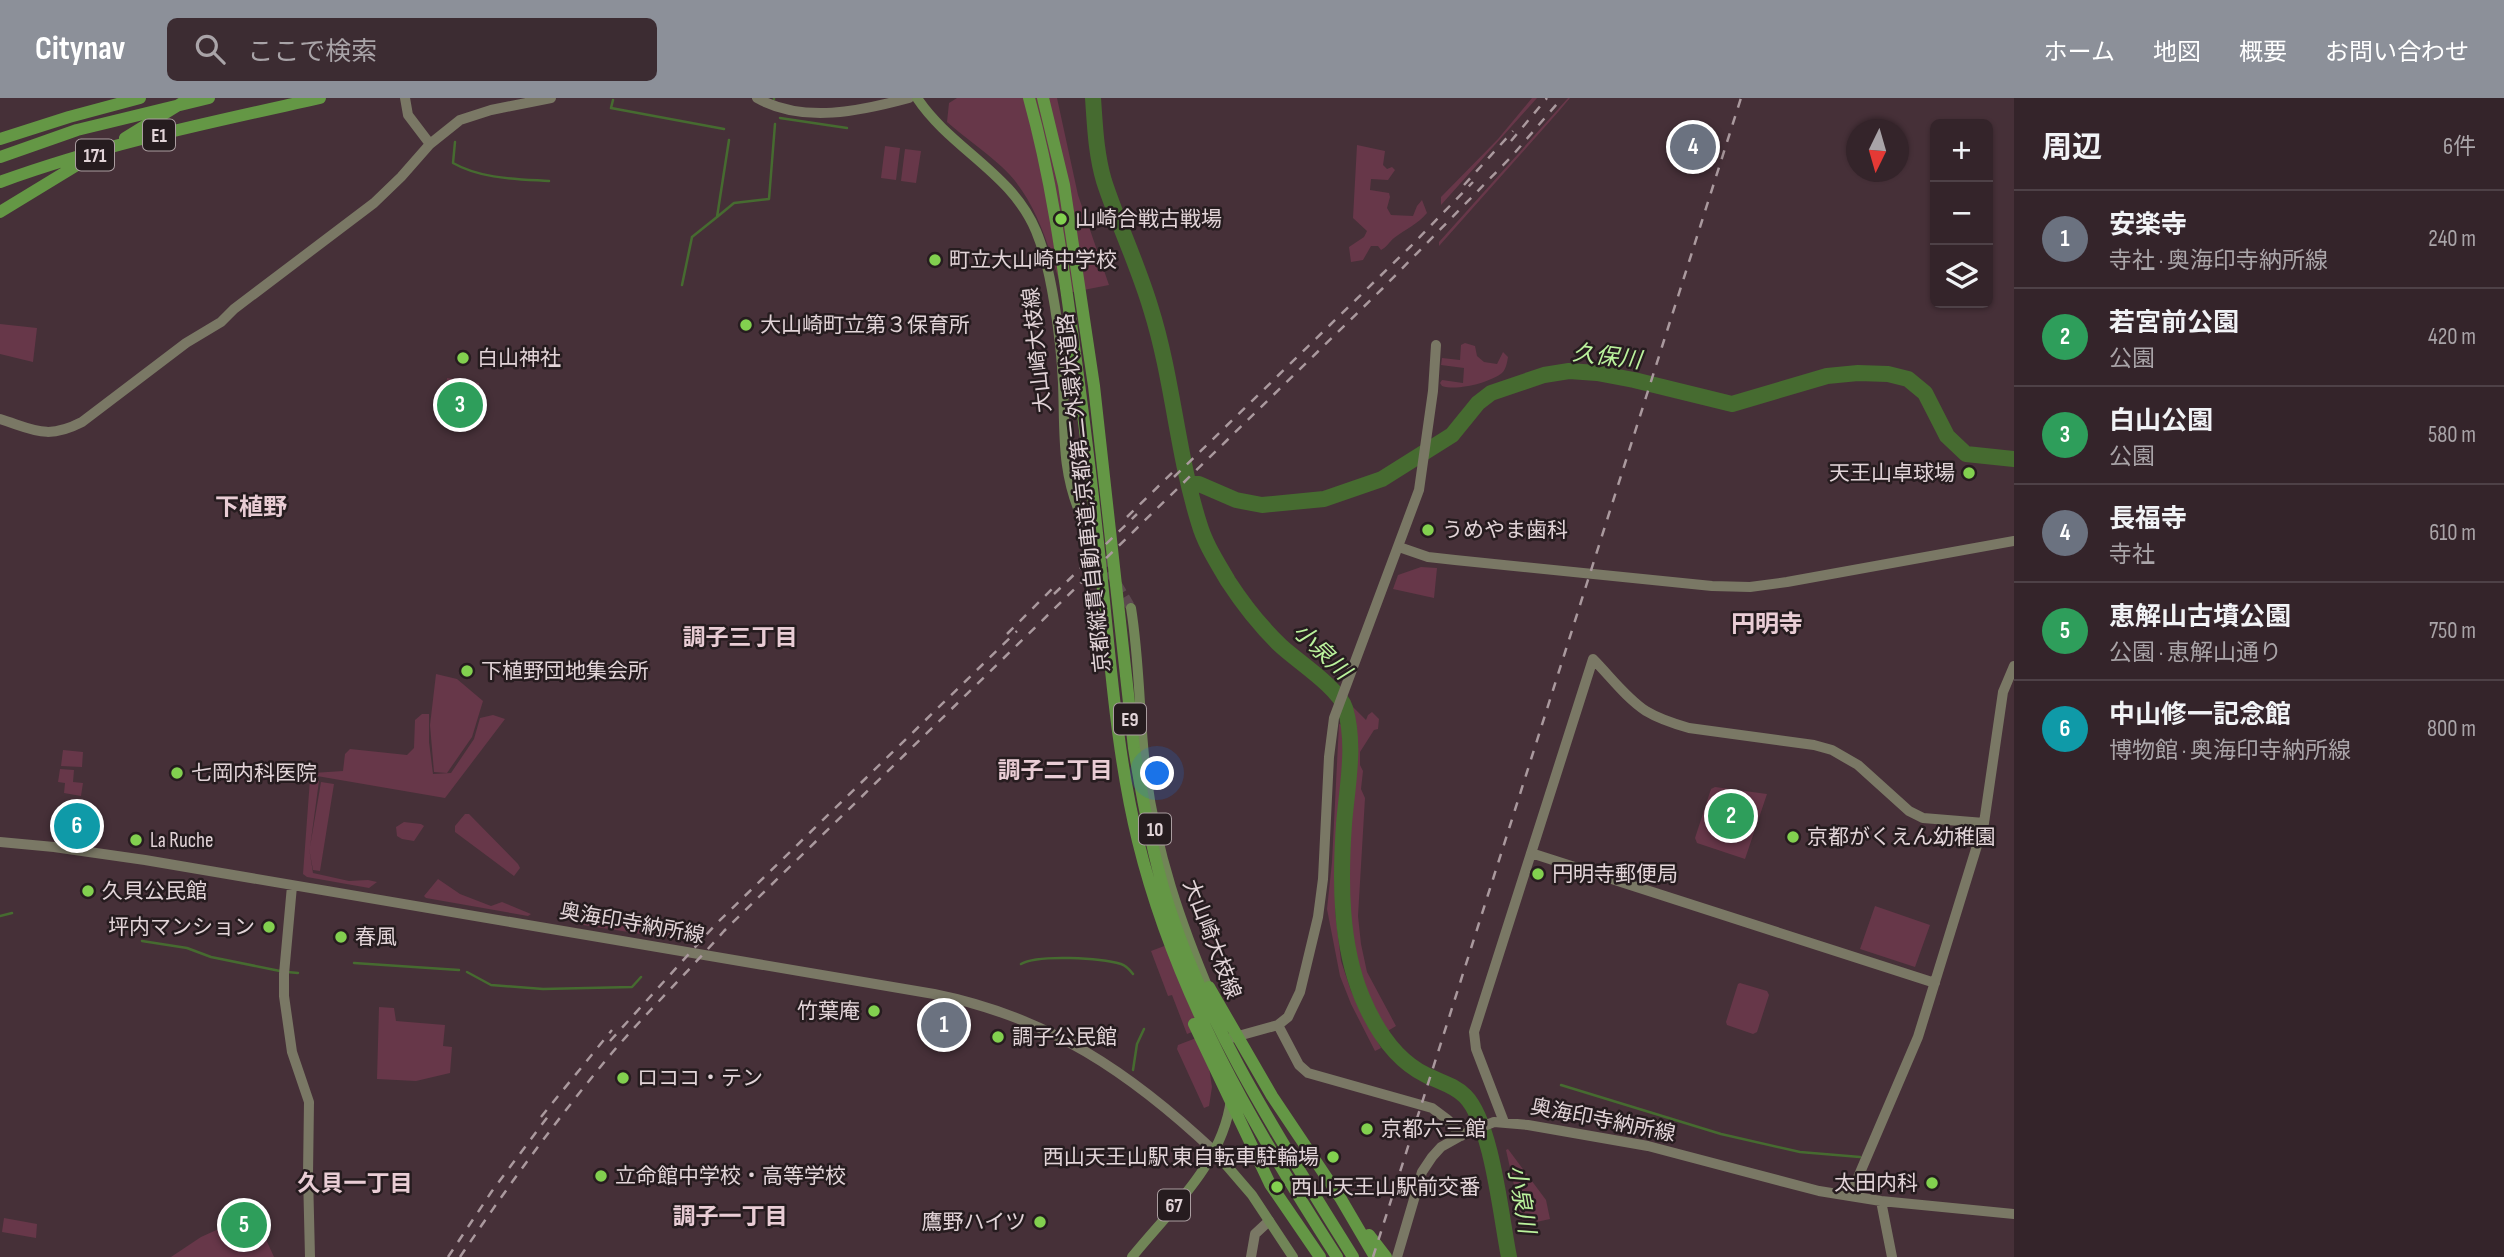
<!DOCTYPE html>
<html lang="ja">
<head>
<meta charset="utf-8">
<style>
  :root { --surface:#34242a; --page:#3c2c32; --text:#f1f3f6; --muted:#a9a4a8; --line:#4e4147; --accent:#8c9099 }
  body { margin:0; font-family:"Sofia Sans Condensed","Noto Sans JP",sans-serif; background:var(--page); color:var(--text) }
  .controls { position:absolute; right:21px; top:21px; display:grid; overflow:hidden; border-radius:10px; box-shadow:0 2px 5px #0004 }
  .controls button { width:63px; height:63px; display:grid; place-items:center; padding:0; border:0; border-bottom:2px solid var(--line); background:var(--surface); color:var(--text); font:35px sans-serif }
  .compass { position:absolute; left:1846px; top:21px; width:63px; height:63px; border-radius:50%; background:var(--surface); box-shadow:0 2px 5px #0004; rotate:185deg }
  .you { position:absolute; left:1158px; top:676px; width:24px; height:24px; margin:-18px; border:5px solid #fff; border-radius:50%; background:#1a73e8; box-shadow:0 0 0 10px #1a73e833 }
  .badge { display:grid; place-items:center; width:46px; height:46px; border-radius:50%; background:var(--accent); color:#fff; font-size:23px; font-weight:700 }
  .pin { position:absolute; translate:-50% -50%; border:4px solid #fff; box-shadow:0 2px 7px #0006 }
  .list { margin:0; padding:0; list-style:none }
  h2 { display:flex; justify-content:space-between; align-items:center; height:91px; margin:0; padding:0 28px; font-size:30px }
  h2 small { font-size:23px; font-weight:400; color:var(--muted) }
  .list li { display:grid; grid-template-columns:46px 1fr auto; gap:21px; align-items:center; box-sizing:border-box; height:98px; padding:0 28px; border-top:2px solid var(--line) }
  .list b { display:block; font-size:26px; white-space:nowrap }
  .list p { margin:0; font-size:23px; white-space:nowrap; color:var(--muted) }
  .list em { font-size:23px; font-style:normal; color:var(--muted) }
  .icon { flex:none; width:38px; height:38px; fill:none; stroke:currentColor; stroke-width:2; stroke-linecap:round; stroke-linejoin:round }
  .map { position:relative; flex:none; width:2014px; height:1159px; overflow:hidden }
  header { display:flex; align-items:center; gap:42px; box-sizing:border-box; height:98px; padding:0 35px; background:var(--accent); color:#fff }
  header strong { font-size:33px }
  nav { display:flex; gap:38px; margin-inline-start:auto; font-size:24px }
  .search { width:490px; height:63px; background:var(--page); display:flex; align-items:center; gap:18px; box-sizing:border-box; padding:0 24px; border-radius:10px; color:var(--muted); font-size:26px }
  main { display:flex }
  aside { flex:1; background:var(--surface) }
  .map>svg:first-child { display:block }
  .green { fill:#673749 }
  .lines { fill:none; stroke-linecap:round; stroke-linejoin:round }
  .stream { stroke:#466b30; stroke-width:2.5 }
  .river { stroke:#466b30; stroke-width:16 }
  .primary-tunnel { stroke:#5d4950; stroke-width:10; stroke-dasharray:10 5; stroke-linecap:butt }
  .secondary { stroke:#7a7865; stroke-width:10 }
  .primary { stroke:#718557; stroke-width:10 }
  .highway { stroke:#649745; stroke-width:12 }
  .rail { stroke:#aa999e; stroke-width:2.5; stroke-dasharray:9 9; stroke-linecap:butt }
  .poi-dot { fill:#82d04f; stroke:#261c1f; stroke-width:2.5 }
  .labels { text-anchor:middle; stroke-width:5; stroke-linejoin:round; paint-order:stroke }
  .shield { fill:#261c1f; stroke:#aa9da0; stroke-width:2 }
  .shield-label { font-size:19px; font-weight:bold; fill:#e2d4d8 }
  .poi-label { font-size:21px; fill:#e2d4d8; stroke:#261c1f; text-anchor:start }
  .street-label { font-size:21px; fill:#e2d4d8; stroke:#261c1f }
  .water-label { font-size:23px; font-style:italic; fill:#bbf39d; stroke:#261c1f }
  .neighbourhood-label { font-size:23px; font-weight:bold; fill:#e9cdd5; stroke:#261c1f }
  .quarter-label { font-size:24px; font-weight:bold; fill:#e9cdd5; stroke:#261c1f }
</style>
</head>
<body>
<header>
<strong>Citynav</strong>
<div class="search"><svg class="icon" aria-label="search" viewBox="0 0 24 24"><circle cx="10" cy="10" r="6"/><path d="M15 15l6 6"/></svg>ここで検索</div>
<nav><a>ホーム</a><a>地図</a><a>概要</a><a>お問い合わせ</a></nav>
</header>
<main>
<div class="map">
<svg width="2014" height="1159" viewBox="0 0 2014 1159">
  <rect width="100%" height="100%" fill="#463038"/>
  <path class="green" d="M957 0H1057L1078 97 1109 187 1063 196C1050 153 1037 101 1002 69 985 53 965 40 947 24L949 5Z
    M1532 0H1537L1441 107V99L1498 41Z
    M1568 0H1570L1559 13 1439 148V144Z
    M1357 47 1385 53 1383 67 1387 71 1392 69 1395 72 1388 82 1371 81 1370 92 1389 95 1390 99 1387 110 1391 117 1413 118 1417 108 1422 102 1427 115C1418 126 1406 131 1394 140 1389 144 1387 149 1381 152L1378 148H1371L1363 162 1351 164 1349 149 1364 139 1367 133 1353 120Z
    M885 48 900 50 896 82 881 80Z
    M905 51 921 53 916 85 901 83Z
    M0 226 37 230 33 264 0 256Z
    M1465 245 1475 248 1477 258 1484 264 1497 266 1503 254 1508 259C1507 265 1506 271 1502 275 1489 285 1457 293 1442 288L1440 285 1442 282 1463 285 1464 270 1441 267 1442 260 1460 262 1461 247Z
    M447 280 479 285 473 322 445 319Z
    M1421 469 1437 470 1434 500 1393 491 1398 477Z
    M436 576 457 581 483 603 472 639 447 675 434 674 430 627Z
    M1351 607 1366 622 1368 617 1372 614 1379 621 1378 631 1374 632 1360 654V667L1363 673 1361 691 1365 700 1358 818 1361 846 1367 874 1396 928 1386 934 1382 930C1338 849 1346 780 1352 691 1353 674 1356 655 1356 638 1356 627 1350 616 1351 607Z
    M422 616H429V644L433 676 451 675 474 641 480 620 493 617 505 621 445 700 311 677 313 675 343 673 345 656 350 651 407 657 414 650 415 622Z
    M1339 626 1345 628V646L1340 757 1335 812 1341 863 1351 893 1381 950 1375 953 1351 906 1340 878 1327 811 1332 764Z
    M63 652 83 654 82 669 61 668Z
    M60 671 74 672 73 684 83 685 81 698 64 695 65 685 58 684Z
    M310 681 319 683 310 749 321 684 334 686 320 773 313 772 309 750 313 775 349 783 368 782 377 784 369 790 307 779 303 776Z
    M1715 689 1767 696 1745 761 1697 745 1695 740 1711 691Z
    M465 716H469L518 766 520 770 514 778 455 734V728Z
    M404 724 421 726 424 728 414 743 402 741 397 738 396 729Z
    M438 781 460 796 491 808 502 804 531 816 528 818 426 800 424 798Z
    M1875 808 1930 827 1915 869 1860 851Z
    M593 813 599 819C620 822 663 819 674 841L583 827 588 814Z
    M1175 844 1207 928 1187 936 1172 897 1168 898 1151 853Z
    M1740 885 1767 893 1769 897 1757 934 1753 936 1727 927 1726 924 1738 886Z
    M379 909 394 910 396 923 445 927 443 948 452 949 450 975 416 983 377 981Z
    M1204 937 1212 989 1209 1008 1204 1010 1177 951 1178 947Z
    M1508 1051 1546 1102 1550 1121 1523 1127 1506 1052Z
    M254 1115 274 1159H171L201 1139Z
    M4 1120 37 1126 36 1140 2 1134Z"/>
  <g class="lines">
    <path class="stream" d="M774 1V0
      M613 2 611 10 724 31
      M780 20 847 30
      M455 44 453 65C481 81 517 81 549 83
      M717 119 734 105 769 101 775 26
      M682 187 692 139 717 119 729 42
      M0 818 12 815
      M142 843 187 850 211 859 280 873
      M354 865 459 872
      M1021 866C1038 856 1101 860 1121 866 1127 868 1130 872 1133 876
      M287 874 298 875
      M467 874 491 887 543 891 632 889 641 879
      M1133 972 1137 946 1144 931
      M1561 987 1721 1036 1800 1054 1860 1059"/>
    <path class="river" d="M1093 0C1095 28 1096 56 1104 83 1118 126 1138 167 1151 211 1173 281 1177 355 1199 425 1205 446 1217 464 1228 483 1243 506 1261 529 1281 548 1297 563 1339 590 1345 610 1356 647 1347 689 1344 726 1340 783 1340 846 1362 899 1375 930 1395 962 1426 977 1440 984 1454 987 1465 998 1492 1025 1501 1120 1509 1159
      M1189 386H1199L1236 402 1262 407 1324 401 1382 381 1452 337 1478 305 1491 295 1544 277 1569 273 1597 275 1634 282 1732 306 1827 278 1858 275 1888 276 1908 281 1925 295 1947 338 1966 356 2014 361"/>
    <path class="primary-tunnel" d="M1082 420 1094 447 1131 510"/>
    <path class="secondary" d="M405 0 408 17 430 46
      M757 0C803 26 861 13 909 0
      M0 321C35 332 47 342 82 324L186 245 221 224 234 211 374 105 401 79 430 46 460 22 491 12 551 0
      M1399 449 1428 459 1455 462 1712 488 1750 489 1787 484 2014 443
      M0 744 54 749 145 762 934 896C1049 919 1131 975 1215 1054
      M1531 755 1935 885
      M292 788 284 876V898L292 954 309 1004 308 1076 310 1159
      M1278 927 1299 967 1308 975 1432 1010 1448 1022 1461 1038
      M1231 940 1278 927 1288 919 1300 894 1318 819 1323 781 1329 659 1334 620 1419 392 1433 293 1436 247
      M1504 1024 1476 951 1474 934 1593 561C1610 578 1626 600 1646 613 1659 621 1675 626 1689 630L1814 647 1832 652 1858 667 1909 713 1923 720 1984 725
      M1850 1098 1918 939 1984 725 2003 594 2014 568
      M1881 1103 1892 1159
      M1251 1159 1255 1136 1269 1123
      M1397 1159 1422 1074 1432 1059 1441 1049 1466 1035 1494 1024 1528 1027 1648 1048 1819 1093 1881 1103 2014 1116"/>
    <path class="primary" d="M917 0C951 51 1012 75 1036 133 1052 171 1061 243 1063 285 1065 334 1061 373 1082 420
      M1131 510C1140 565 1139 621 1146 676 1156 754 1181 826 1211 897
      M1215 1054 1252 1097 1293 1159
      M1132 1159C1171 1111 1223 1065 1231 1001"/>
    <path class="highway" d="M1029 0C1051 79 1062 159 1073 240 1084 321 1094 402 1102 483 1111 570 1117 657 1138 743 1175 894 1253 1029 1337 1159
      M1043 0 1064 87 1094 288 1134 650C1142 699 1151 749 1165 796 1205 927 1281 1043 1353 1159
      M125 40 190 0
      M0 41 69 19 140 0
      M0 59 77 32 209 0
      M0 84C104 46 212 24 320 0
      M0 114 87 61
      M1209 889 1272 998 1341 1101 1375 1159
      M1194 926 1270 1086 1320 1159
      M1369 1137 1386 1159"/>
    <path class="rail" d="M1511 43 1547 0
      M1464 87 1513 33
      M1174 379 1411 148 1473 84
      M1127 419 1177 370
      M1054 496 1137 416
      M1007 536 1056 487
      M610 943 716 826 1017 533
      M541 1019 612 932
      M448 1159 492 1093 552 1013
      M460 1159C507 1089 557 1021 611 956 647 914 687 875 724 833L1383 190 1512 58 1562 0
      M1373 1159 1741 0"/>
  </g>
  <g class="poi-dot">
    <circle cx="1061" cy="121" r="7"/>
    <circle cx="935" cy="162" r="7"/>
    <circle cx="746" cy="227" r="7"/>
    <circle cx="463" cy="260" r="7"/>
    <circle cx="1969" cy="375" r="7"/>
    <circle cx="1428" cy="432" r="7"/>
    <circle cx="467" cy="573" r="7"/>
    <circle cx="177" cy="675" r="7"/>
    <circle cx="1793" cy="739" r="7"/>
    <circle cx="136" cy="742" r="7"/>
    <circle cx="1538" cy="776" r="7"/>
    <circle cx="88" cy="793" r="7"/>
    <circle cx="269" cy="829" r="7"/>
    <circle cx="341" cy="839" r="7"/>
    <circle cx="874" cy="913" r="7"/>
    <circle cx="998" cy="939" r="7"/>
    <circle cx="623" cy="980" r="7"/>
    <circle cx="1367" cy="1031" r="7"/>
    <circle cx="1333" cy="1059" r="7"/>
    <circle cx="601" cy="1078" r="7"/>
    <circle cx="1932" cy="1085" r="7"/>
    <circle cx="1277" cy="1089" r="7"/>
    <circle cx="1040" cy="1124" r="7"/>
  </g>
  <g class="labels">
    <g class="shield">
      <rect x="143" y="21.5" width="32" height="31" rx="5"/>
      <rect x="76" y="41.5" width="38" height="31" rx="5"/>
      <rect x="1114" y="605.5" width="32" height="31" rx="5"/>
      <rect x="1139" y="715.5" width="32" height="31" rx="5"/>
      <rect x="1158" y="1091.5" width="32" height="31" rx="5"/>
    </g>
    <g class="shield-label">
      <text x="159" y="44">E1</text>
      <text x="95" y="64">171</text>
      <text x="1130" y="628">E9</text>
      <text x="1155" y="738">10</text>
      <text x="1174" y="1114">67</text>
    </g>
    <g class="poi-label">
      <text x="1075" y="128">山崎合戦古戦場</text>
      <text x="949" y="169">町立大山崎中学校</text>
      <text x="760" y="234">大山崎町立第３保育所</text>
      <text x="477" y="267">白山神社</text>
      <text x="1955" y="382" text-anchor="end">天王山卓球場</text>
      <text x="1442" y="439">うめやま歯科</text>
      <text x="481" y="580">下植野団地集会所</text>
      <text x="191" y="682">七岡内科医院</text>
      <text x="1807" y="746">京都がくえん幼稚園</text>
      <text x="150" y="749">La Ruche</text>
      <text x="1552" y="783">円明寺郵便局</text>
      <text x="102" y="800">久貝公民館</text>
      <text x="255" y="836" text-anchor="end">坪内マンション</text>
      <text x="355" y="846">春風</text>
      <text x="860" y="920" text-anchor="end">竹葉庵</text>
      <text x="1012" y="946">調子公民館</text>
      <text x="637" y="987">ロココ・テン</text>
      <text x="1381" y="1038">京都六三館</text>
      <text x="1319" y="1066" text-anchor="end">西山天王山駅 東自転車駐輪場</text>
      <text x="615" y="1085">立命館中学校・高等学校</text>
      <text x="1918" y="1092" text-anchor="end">太田内科</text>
      <text x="1291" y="1096">西山天王山駅前交番</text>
      <text x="1026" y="1131" text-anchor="end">鷹野ハイツ</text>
    </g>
    <g class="street-label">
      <text transform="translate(1037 252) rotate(-96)" y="7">大山崎大枝線</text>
      <text transform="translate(1084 395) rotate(-96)" y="7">京都縦貫自動車道;京都第二外環状道路</text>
      <text transform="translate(632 825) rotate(10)" y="7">奥海印寺納所線</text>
      <text transform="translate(1212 841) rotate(69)" y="7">大山崎大枝線</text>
      <text transform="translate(1603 1022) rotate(11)" y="7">奥海印寺納所線</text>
    </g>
    <g class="water-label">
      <text transform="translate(1607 258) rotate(7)" y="8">久保川</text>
      <text transform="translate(1322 553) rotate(44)" y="8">小泉川</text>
      <text transform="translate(1522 1101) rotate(80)" y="8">小泉川</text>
    </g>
    <g class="neighbourhood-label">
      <text x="740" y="547">調子三丁目</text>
      <text x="1055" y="680">調子二丁目</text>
      <text x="355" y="1093">久貝一丁目</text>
      <text x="730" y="1126">調子一丁目</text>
    </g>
    <g class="quarter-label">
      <text x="251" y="417">下植野</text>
      <text x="1767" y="534">円明寺</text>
    </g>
  </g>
</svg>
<div class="controls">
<button>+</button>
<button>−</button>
<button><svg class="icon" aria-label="layers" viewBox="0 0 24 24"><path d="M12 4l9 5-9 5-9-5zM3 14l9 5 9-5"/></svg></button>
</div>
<svg class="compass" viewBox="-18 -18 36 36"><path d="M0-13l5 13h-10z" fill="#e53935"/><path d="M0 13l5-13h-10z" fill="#a9a4a8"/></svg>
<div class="you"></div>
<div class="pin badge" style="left:944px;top:927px;background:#6b7280">1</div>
<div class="pin badge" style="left:1731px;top:718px;background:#2e9e5b">2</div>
<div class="pin badge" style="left:460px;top:307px;background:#2e9e5b">3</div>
<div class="pin badge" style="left:1693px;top:49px;background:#6b7280">4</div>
<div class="pin badge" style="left:244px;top:1127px;background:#2e9e5b">5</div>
<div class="pin badge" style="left:77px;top:728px;background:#0f9aa8">6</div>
</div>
<aside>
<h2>周辺<small>6件</small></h2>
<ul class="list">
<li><span class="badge" style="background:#6b7280">1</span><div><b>安楽寺</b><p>寺社 · 奥海印寺納所線</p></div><em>240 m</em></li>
<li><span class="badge" style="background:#2e9e5b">2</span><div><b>若宮前公園</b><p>公園</p></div><em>420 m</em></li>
<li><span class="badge" style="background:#2e9e5b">3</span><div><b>白山公園</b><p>公園</p></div><em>580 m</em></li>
<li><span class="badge" style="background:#6b7280">4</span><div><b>長福寺</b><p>寺社</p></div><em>610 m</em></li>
<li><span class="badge" style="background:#2e9e5b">5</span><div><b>恵解山古墳公園</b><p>公園 · 恵解山通り</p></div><em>750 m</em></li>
<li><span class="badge" style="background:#0f9aa8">6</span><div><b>中山修一記念館</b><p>博物館 · 奥海印寺納所線</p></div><em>800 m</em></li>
</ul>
</aside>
</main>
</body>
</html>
